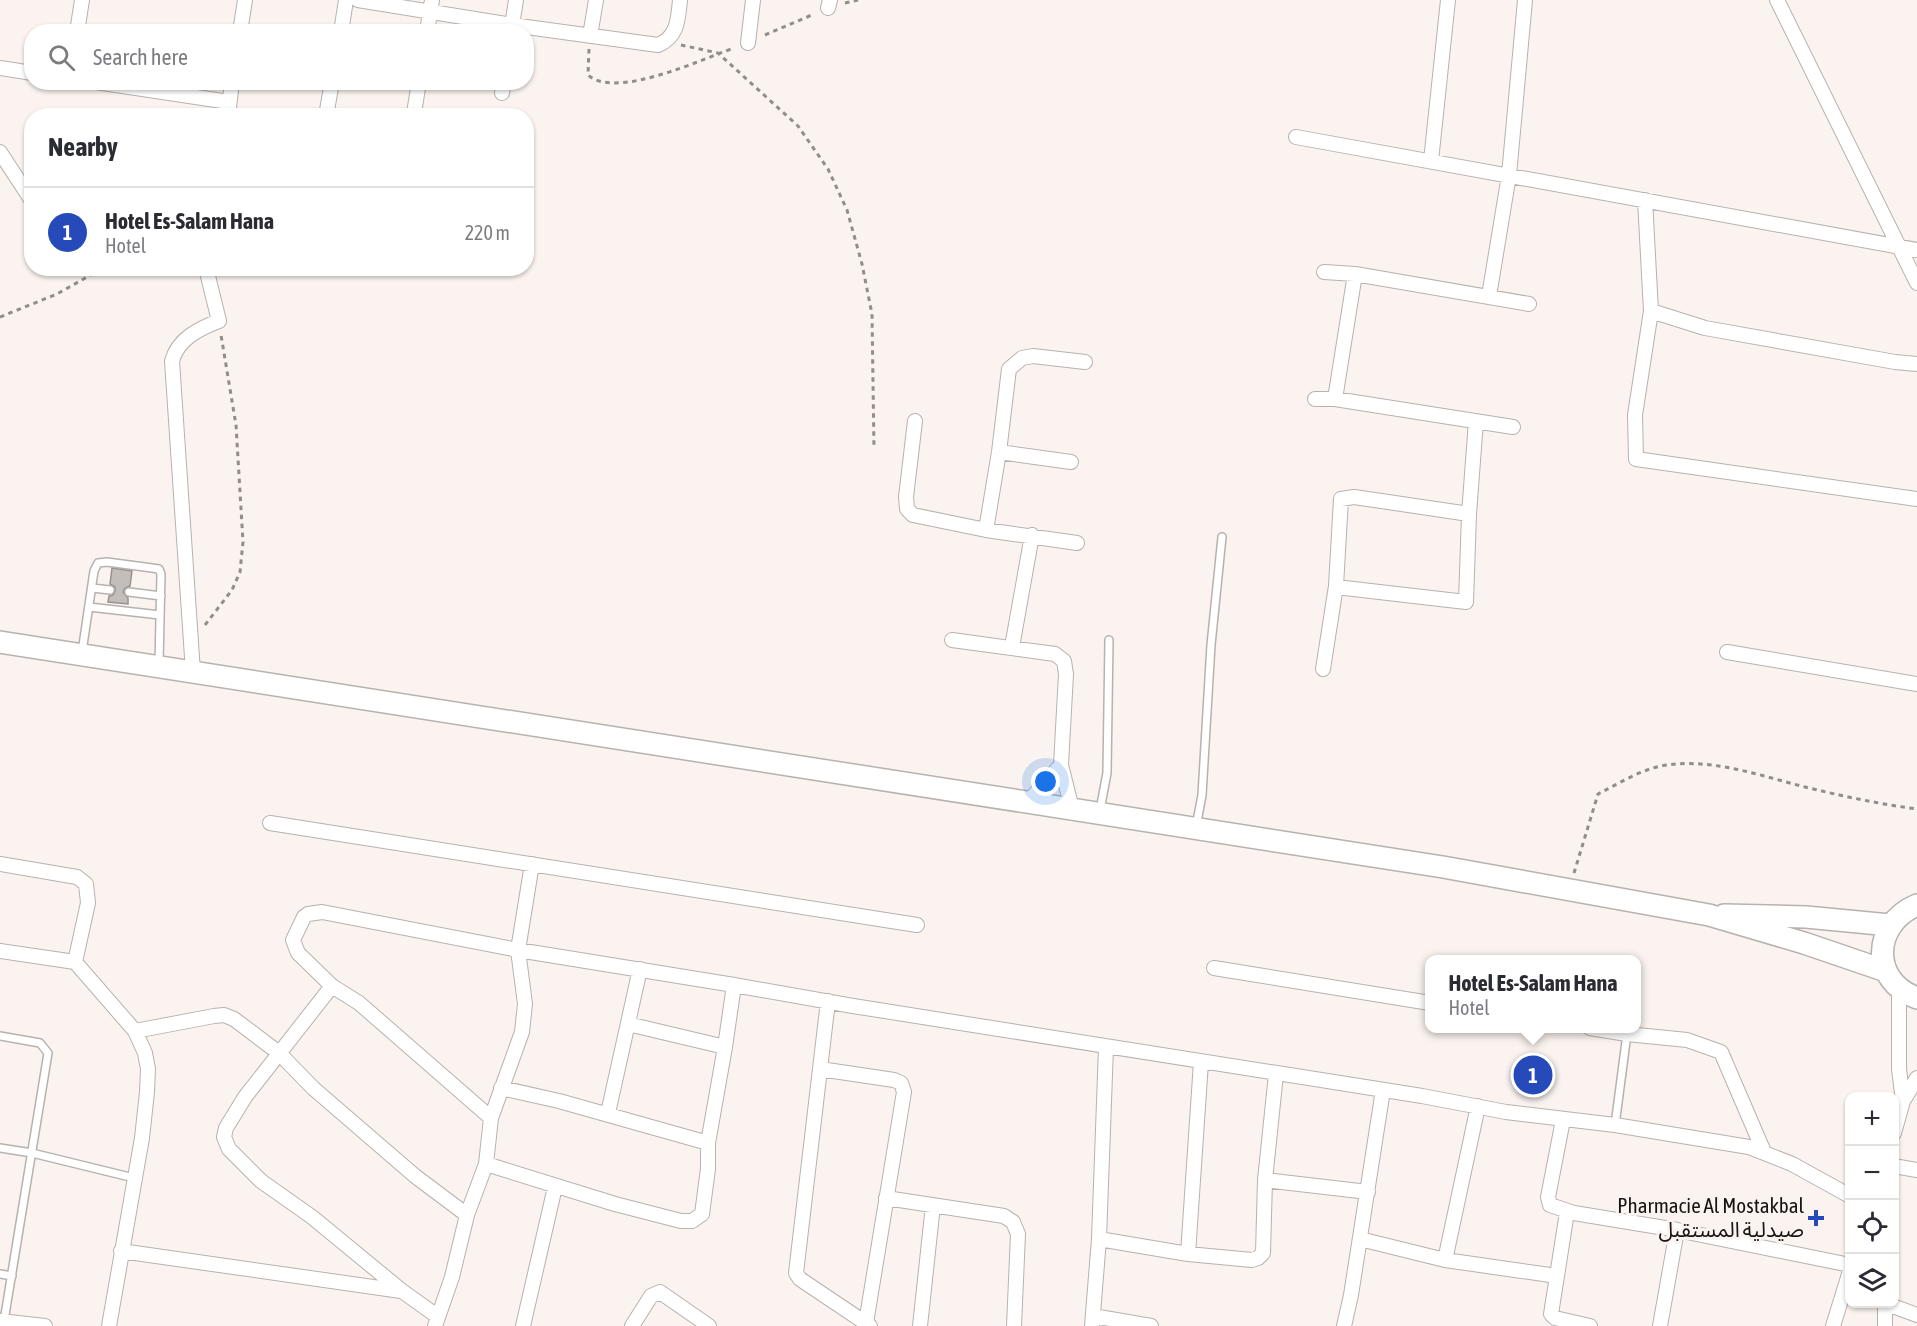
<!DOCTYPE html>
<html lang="en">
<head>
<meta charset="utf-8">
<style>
  :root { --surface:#fff; --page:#f2f2f3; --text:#2b2b33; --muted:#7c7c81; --line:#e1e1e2; --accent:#274aba }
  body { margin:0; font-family:"Asap Condensed","Noto Sans Arabic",sans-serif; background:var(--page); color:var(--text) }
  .controls { position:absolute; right:18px; bottom:18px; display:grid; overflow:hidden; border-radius:12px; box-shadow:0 2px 4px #0004 }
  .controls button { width:54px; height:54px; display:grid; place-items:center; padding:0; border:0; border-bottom:2px solid var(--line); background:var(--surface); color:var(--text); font:30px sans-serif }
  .you { position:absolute; left:1046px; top:782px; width:21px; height:21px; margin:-15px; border:4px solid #fff; border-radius:50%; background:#1a73e8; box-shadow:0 0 0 9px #1a73e833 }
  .badge { display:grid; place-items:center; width:39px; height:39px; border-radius:50%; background:var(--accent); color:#fff; font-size:20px; font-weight:700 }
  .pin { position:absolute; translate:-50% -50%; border:3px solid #fff; box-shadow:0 2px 6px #0006 }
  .popup { position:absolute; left:1425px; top:955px; width:216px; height:78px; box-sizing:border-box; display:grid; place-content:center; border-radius:12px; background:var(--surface); filter:drop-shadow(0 2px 4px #0005); font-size:20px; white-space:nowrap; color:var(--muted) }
  .popup b { font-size:22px; color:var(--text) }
  .popup::after { content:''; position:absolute; left:50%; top:100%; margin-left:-12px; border:12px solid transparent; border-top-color:var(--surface) }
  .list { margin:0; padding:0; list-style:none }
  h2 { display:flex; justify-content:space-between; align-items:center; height:78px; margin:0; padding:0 24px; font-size:26px }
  h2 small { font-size:20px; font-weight:400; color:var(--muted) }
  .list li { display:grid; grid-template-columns:39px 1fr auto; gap:18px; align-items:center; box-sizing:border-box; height:90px; padding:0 24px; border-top:2px solid var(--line) }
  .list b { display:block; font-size:22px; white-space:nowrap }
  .list p { margin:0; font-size:20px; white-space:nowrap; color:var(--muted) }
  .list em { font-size:20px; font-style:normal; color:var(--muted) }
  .icon { flex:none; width:33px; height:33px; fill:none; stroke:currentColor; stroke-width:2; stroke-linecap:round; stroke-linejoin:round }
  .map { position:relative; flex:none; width:1917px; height:1326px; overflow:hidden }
  .search { position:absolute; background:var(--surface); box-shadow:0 2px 4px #0004; left:24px; top:24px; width:510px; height:66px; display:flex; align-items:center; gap:15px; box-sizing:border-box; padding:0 21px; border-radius:24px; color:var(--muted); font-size:22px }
  .panel { position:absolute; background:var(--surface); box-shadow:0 2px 4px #0004; left:24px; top:108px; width:510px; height:168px; border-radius:24px }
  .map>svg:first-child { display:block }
  .building { fill:#c4beba; stroke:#98928e; stroke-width:1.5 }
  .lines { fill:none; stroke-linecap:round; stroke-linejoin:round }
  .lane-casing { stroke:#b8b2ae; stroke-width:10 }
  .street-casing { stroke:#b8b2ae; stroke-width:16 }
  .primary-casing { stroke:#b8b2ae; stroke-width:24 }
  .path { stroke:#928d8a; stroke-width:3; stroke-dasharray:4.5 4.5; stroke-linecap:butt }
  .lane { stroke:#fff; stroke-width:7 }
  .street { stroke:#fff; stroke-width:14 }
  .primary { stroke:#fff; stroke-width:21 }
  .poi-dot { fill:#274aba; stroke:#faf3ef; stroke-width:2 }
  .labels { text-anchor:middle; stroke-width:6; stroke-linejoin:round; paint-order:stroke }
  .poi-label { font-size:21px; fill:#171513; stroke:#faf3ef; text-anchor:end }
</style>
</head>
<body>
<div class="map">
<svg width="1917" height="1326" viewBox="0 0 1917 1326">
  <rect width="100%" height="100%" fill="#faf3ef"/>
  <path class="building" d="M112 568 132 571 130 586 125 588 123 592 128 598V604L108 602 109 596 113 595 115 591V587L110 584Z"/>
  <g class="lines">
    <defs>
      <path id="lane" d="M92 588 110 590
        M129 592 161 596
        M89 607 160 615
        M82 652 94 571 98 563 107 562 152 568 159 569 161 574 159 663
        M1100 810 1107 773 1109 640
        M1196 827 1202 795 1211 645 1222 537
        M0 1036 40 1043 48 1053 4 1321
        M1615 1125 1627 1034
        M0 1148 32 1153 134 1178
        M0 1274 12 1276"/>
      <path id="street" d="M358 0 512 25 658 45C678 37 678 19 680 0
        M1777 0 1917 283
        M828 8 830 0
        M77 32 82 0
        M240 32 245 0
        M341 32 346 0
        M427 32 432 0
        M511 32 516 0
        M590 36 596 0
        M748 43 753 0
        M0 68 32 73
        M96 82 229 102
        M502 93 504 82
        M414 113 419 82
        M228 116 232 82
        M326 116 332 82
        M1296 137 1917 250
        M0 152 32 201
        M1431 161 1448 0
        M1645 200 1651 311
        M1324 272 1355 274 1529 304
        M1489 296 1509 175 1525 0
        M1917 364 1895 362 1705 328 1651 311 1635 415 1636 459 1917 499
        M1315 399H1335L1513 427
        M1335 399 1355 274
        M915 421 906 497 907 509 913 515 986 530 1077 543
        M999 452 1071 462
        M986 530 999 452 1009 369 1022 358 1033 356 1085 362
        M1336 587 1466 602 1469 514 1476 421
        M952 640 1055 654 1064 661 1066 674 1061 765 1072 809
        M1012 647 1032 535
        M1727 652 1917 684
        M1323 669 1336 586 1341 499 1354 497 1469 514
        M193 672 172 361C178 339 198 329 219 321L206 268
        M1027 803 1061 765
        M270 823 917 925
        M0 864 77 877 86 884 88 903 75 962 135 1031 145 1053 148 1069 147 1092 142 1138 109 1326
        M0 951 75 962
        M1214 968 1430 1003
        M332 986 245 1097 226 1128 224 1137 229 1149 261 1181 312 1217 402 1291 437 1316
        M1899 989V1069L1903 1101
        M828 1001 796 1273 800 1279 870 1326
        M628 1024 725 1047 708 1143
        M1590 1028 1627 1034 1687 1040 1721 1052 1764 1152
        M135 1031 214 1016 224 1015 234 1019 279 1053 313 1088 415 1176 467 1215
        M725 1047 734 985
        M820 1069 894 1080 901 1083 904 1092 866 1323
        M608 1113 640 969
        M491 1118 359 1003 332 986 298 953 293 940 304 917 308 914 322 912 518 950 734 985 853 1006 1422 1096 1506 1112 1615 1125 1749 1147 1792 1164 1850 1196
        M1563 1120 1548 1197 1550 1205 1574 1213 1677 1230 1850 1265
        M1894 1133 1903 1101 1917 1078
        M486 1164 615 1204 681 1221H692L702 1214 708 1169V1143L559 1101 501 1088
        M1894 1166 1917 1170
        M1265 1180 1368 1192
        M886 1198 1004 1216 1013 1222 1018 1234 1014 1326
        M1099 1239 1188 1254 1252 1260 1258 1258 1263 1253 1265 1180 1276 1074
        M1360 1239 1445 1260 1478 1106
        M121 1251 401 1291
        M1188 1254 1201 1062
        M1445 1260 1557 1276 1567 1212
        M1557 1276 1551 1314 1555 1318 1590 1326
        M1885 1304V1326
        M1887 1304 1917 1315
        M1093 1316 1151 1326
        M0 1321 45 1326
        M435 1326 452 1277 467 1215 486 1164 491 1118 522 1032 525 1004 518 950 532 864
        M523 1326 555 1187
        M632 1326 651 1296 660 1292 709 1326
        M920 1326 933 1205
        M1092 1326 1099 1239 1106 1047
        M1344 1326 1351 1295 1383 1090
        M1660 1326 1677 1230
        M1833 1326 1850 1271"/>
      <path id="primary" d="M0 642 1443 867 1709 915 1804 943 1886 971
        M1917 905C1872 924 1870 981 1917 998
        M1724 915 1806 917 1890 925"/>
    </defs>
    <use href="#lane" class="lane-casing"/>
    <use href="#street" class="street-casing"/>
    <use href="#primary" class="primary-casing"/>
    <path class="path" d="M845 3 858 0
      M765 35 814 14
      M681 45 718 53 798 126 828 169 847 210 862 264 872 314 874 449
      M589 49 588 75C616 100 702 59 734 48
      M0 317 57 294 103 268
      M205 625 232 590 240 572 243 542 236 425 221 335
      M1574 873 1598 794C1618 784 1638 771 1661 766 1709 757 1758 775 1805 787 1842 796 1879 804 1917 809"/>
    <use href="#lane" class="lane"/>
    <use href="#street" class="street"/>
    <use href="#primary" class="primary"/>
  </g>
  <path class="poi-dot" d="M1813 1209h6v6h6v6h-6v6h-6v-6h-6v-6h6z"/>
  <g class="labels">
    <g class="poi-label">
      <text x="1804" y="1213">Pharmacie Al Mostakbal<tspan x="1804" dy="24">صيدلية المستقبل</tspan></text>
    </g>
  </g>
</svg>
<div class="controls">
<button>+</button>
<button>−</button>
<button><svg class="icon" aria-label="locate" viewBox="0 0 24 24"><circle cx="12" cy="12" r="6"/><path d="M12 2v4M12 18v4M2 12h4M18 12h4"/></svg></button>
<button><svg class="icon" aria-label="layers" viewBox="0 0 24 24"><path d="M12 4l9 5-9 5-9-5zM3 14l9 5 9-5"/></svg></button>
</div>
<div class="you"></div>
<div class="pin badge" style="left:1533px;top:1075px">1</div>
<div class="popup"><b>Hotel Es-Salam Hana</b>Hotel</div>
<div class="search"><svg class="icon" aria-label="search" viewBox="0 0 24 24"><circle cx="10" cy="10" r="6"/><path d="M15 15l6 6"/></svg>Search here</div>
<section class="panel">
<h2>Nearby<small></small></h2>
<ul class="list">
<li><span class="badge">1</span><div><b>Hotel Es-Salam Hana</b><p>Hotel</p></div><em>220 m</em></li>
</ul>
</section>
</div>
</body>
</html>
